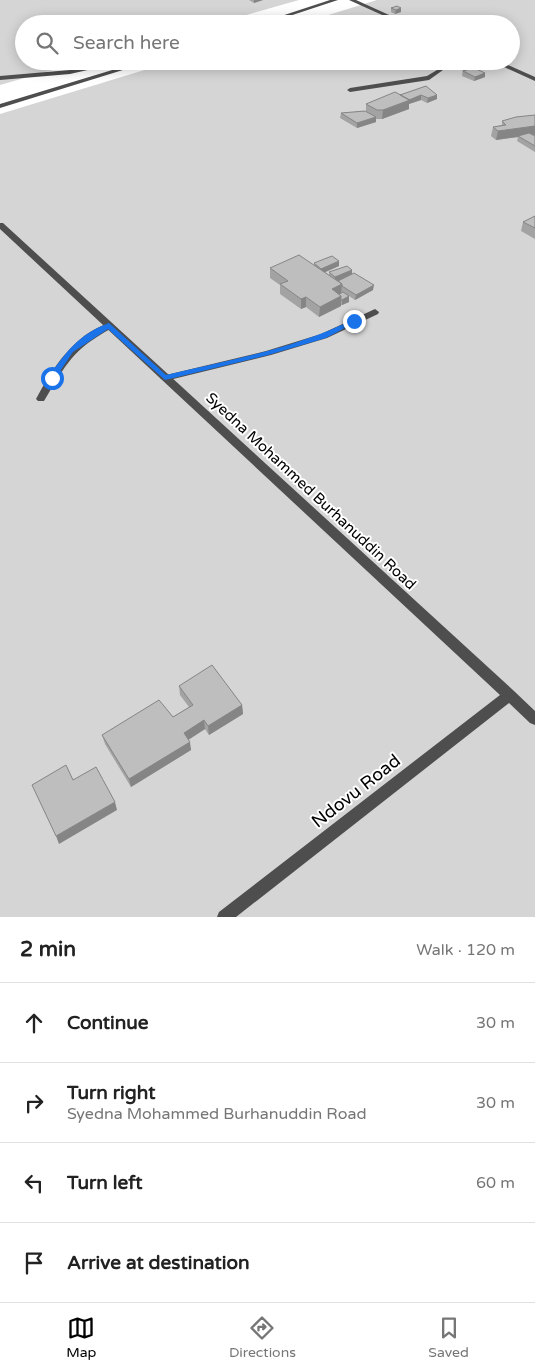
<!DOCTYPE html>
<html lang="en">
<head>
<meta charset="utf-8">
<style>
  :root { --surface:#fff; --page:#f6f6f6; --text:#222; --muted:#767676; --line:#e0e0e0; --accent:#000 }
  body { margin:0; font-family:"Varela Round",sans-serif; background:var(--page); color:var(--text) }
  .stop { position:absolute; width:15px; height:15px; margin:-11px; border:4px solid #1a73e8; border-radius:50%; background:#fff }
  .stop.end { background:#1a73e8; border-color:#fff; box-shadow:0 1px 5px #0008 }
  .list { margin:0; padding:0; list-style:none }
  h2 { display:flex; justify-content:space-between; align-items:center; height:65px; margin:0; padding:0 20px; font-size:21px }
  h2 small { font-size:16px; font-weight:400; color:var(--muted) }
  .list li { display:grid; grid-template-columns:32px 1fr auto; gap:15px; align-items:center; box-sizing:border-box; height:80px; padding:0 20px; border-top:1px solid var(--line) }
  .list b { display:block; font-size:19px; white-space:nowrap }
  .list p { margin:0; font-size:16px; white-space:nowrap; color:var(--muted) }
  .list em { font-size:16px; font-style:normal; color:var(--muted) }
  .icon { flex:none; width:28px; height:28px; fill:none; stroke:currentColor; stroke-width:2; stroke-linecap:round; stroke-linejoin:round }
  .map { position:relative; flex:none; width:535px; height:917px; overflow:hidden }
  .search { position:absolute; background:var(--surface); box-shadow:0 2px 12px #0003; left:15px; right:15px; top:15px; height:55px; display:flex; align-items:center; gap:12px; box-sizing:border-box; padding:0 18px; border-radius:28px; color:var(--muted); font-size:19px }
  .sheet { height:385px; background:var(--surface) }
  nav { display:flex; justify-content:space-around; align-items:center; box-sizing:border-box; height:70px; border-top:1px solid var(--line); background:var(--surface); font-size:14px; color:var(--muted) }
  nav a { display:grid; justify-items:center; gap:2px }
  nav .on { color:var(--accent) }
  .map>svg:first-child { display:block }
  .green { fill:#d5d5d5 }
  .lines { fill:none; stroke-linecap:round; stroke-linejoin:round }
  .service { fill:#4e4e4e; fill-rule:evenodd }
  .minor { fill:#4e4e4e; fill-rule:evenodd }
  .tertiary { fill:#4e4e4e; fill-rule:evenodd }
  .wall { fill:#a3a3a3 }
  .shaded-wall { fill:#858585 }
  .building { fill:#bebebe; stroke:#858585 }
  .route { fill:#1a73e8 }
  .labels { text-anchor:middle; stroke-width:4; stroke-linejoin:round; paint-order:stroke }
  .street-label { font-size:15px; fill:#000; stroke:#fff }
  .near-street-label { font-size:18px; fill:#000; stroke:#fff }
</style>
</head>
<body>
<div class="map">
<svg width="535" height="917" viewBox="0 0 535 917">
  <rect width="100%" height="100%" fill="#fff"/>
  <path class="green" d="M0 0H299L215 24H24V61H84L0 85Z
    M377 0H535V917H0V114L174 61H511V24H299Z"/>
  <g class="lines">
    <path class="service" d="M375 309 379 312 378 314 327 338 271 355 165 381 160 378 162 376 266 351 321 334Z
      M109 323 113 326 112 328C72 350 67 363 44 401H38L36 399C53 368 73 335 109 323Z"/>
    <path class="minor" d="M349 0H356L409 24H402Z
      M142 61H152L0 108V104Z
      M431 61H437L443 70 429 80 350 92 347 90 350 88 427 76 437 70Z
      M491 61H499L535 77V81Z
      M0 223H3L514 691 535 711V725L530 723 509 703 236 917H217L219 912 500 695 0 229Z"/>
    <path class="tertiary" d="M330 0H338L265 24H257Z
      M114 61H127L70 74 0 80V76L70 70Z"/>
  </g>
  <path class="wall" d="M249 0H263L254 3Z
    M391 8H401V12L395 14 391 12Z
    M463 68 485 73V77L474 81 462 76Z
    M426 86 437 99 427 103 421 100 409 104V109L382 119H376V122L357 128 340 118 341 113 366 111V104L400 95Z
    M535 115V135H533L535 136V152L517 141 518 137 496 140 491 136 493 127 502 125V121Z
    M535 216V239L521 231 523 222Z
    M314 263 339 266 325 272 329 275V272L352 270V274L373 290 355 300 349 296V302L342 305H341V306L319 317 306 307 301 309 280 294V285L270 278V268L314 265Z
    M179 686 242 705 243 714 209 735 205 729 188 740 191 750 131 787 105 744 102 735 173 717 189 707 180 695Z"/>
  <path class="shaded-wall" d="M254 0H263L254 3Z
    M401 8V12L395 14 396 10Z
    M485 73V77L474 81 475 77Z
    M421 95V100L409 104V109L382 119 383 110Z
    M437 95V99L427 103 428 98Z
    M376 117V122L357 128V123Z
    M535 126V135L519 137 518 136V137L496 140 498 131Z
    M339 261V266L321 274V269Z
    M352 270V275L335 282V277Z
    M342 284 341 294 335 296 332 289Z
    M374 285 373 290 355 300 356 295Z
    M341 296V306L319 317 320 307Z
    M349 296V302L342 305V300Z
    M306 297V307L301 309V299Z
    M242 705 243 714 209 735 208 726Z
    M204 720 205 729 185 742 184 733Z
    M190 742 191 750 131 787 129 779Z
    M115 802 117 810 59 844 56 836Z"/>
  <path class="building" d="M397 6 401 8 396 10 391 8Z
    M470 66 485 73 475 77 463 71 467 70 463 68Z
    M426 86 437 95 428 98 421 95 409 100 400 95Z
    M395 92 410 100 383 110H377L366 104Z
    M365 111 376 117 357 123 341 113Z
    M535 115V126L498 131 493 127 506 125 502 121 516 117Z
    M529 133 535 136V146L518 136Z
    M535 216V228L523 222Z
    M299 255 342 284 332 289 341 296 320 307 306 297 301 299 280 284 288 281 270 268Z
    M332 256 339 261 321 269 314 263Z
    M347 266 352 270 335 277 329 272Z
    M354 273 374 285 356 295 342 286V284L338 281Z
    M343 292 349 296 342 300H341V296L339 294Z
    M212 665 242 705 208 726 204 720 184 733 190 742 129 779 102 735 159 700 173 717 193 705 179 686Z
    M66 765 73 780 96 767 115 802 56 836 32 785Z"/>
  <path class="route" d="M352 320 358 321 326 338 268 355 165 380 108 329 73 352 54 380 48 378C65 353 79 334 109 323L166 375C229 360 294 349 352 320Z"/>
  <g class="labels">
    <g class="street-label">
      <text transform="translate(311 491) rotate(43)" y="5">Syedna Mohammed Burhanuddin Road</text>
    </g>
    <g class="near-street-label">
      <text transform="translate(356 791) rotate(-38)" y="6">Ndovu Road</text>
    </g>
  </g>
</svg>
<div class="stop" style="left:52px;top:378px"></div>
<div class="stop end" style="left:354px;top:321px"></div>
<div class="search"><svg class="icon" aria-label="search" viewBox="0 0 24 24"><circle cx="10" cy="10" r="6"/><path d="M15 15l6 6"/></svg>Search here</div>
</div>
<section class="sheet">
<h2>2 min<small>Walk · 120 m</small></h2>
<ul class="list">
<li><svg class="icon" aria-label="ahead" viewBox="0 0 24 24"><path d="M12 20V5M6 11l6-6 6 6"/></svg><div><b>Continue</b></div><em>30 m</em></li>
<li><svg class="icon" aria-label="right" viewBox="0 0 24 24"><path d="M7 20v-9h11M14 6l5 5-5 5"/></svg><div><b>Turn right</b><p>Syedna Mohammed Burhanuddin Road</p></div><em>30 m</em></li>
<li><svg class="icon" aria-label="left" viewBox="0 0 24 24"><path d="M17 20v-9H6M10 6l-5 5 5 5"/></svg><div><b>Turn left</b></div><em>60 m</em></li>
<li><svg class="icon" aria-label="arrive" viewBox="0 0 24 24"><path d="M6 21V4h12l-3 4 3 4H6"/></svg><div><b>Arrive at destination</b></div></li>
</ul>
</section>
<nav>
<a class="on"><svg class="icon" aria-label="map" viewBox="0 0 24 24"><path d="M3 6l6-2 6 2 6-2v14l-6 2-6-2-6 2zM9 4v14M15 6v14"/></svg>Map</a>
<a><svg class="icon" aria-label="directions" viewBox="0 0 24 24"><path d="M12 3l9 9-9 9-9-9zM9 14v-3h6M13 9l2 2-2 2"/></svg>Directions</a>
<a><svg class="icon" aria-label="saved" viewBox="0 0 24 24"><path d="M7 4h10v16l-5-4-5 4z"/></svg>Saved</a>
</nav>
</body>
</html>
